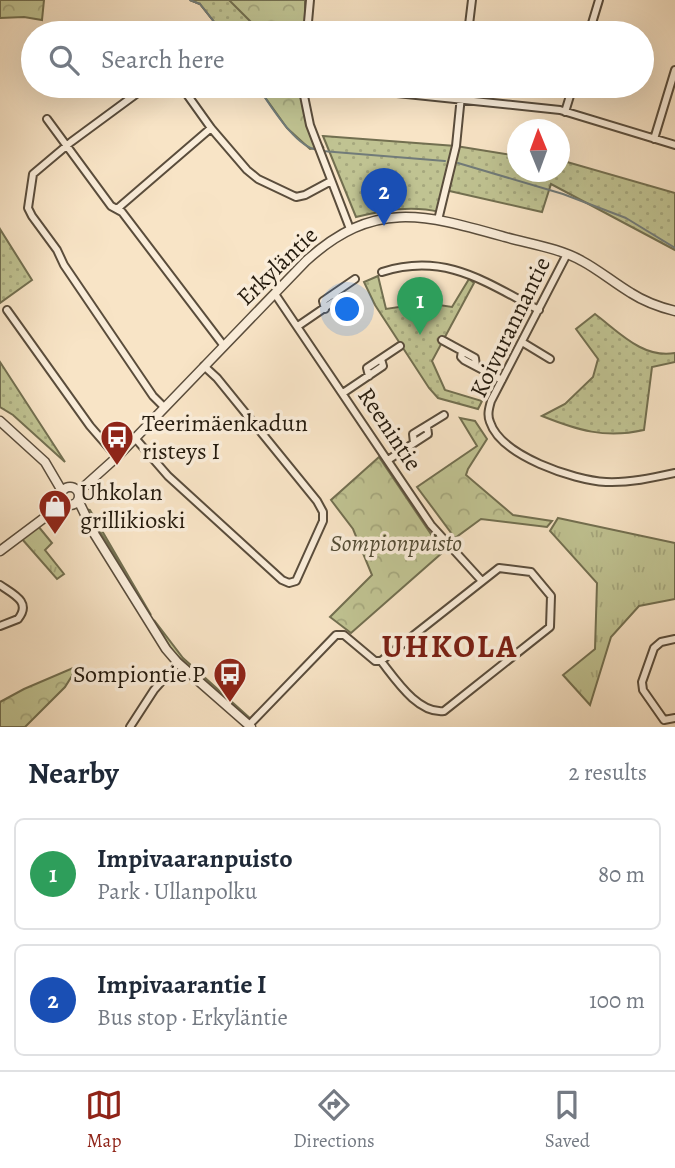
<!DOCTYPE html>
<html lang="en">
<head>
<meta charset="utf-8">
<style>
  :root { --surface:#fff; --page:#f2f2f3; --text:#1f2937; --muted:#747a83; --line:#e0e1e3; --accent:#8f2418 }
  body { margin:0; font-family:Alegreya,serif; background:var(--page); color:var(--text) }
  .compass { position:absolute; left:507px; top:119px; width:63px; height:63px; border-radius:50%; background:var(--surface); box-shadow:0 7px 28px #0002; rotate:359deg }
  .you { position:absolute; left:348px; top:310px; width:24px; height:24px; margin:-18px; border:5px solid #fff; border-radius:50%; background:#1a73e8; box-shadow:0 0 0 10px #1a73e833 }
  .badge { display:grid; place-items:center; width:46px; height:46px; border-radius:50%; background:var(--accent); color:#fff; font-size:23px; font-weight:700 }
  .pin { position:absolute; translate:-50% -58px; filter:drop-shadow(0 2px 4px #0008) }
  .pin::after { content:''; position:absolute; top:37px; width:24px; height:21px; background:inherit; clip-path:polygon(0 0,100% 0,50% 100%) }
  .list { margin:0; padding:0; list-style:none }
  h2 { display:flex; justify-content:space-between; align-items:center; height:91px; margin:0; padding:0 28px; font-size:30px }
  h2 small { font-size:23px; font-weight:400; color:var(--muted) }
  .list li { display:grid; grid-template-columns:46px 1fr auto; gap:21px; align-items:center; box-sizing:border-box; height:112px; margin:0 14px 14px; padding:0 14px; border:2px solid var(--line); border-radius:10px }
  .list b { display:block; font-size:26px; white-space:nowrap }
  .list p { margin:0; font-size:23px; white-space:nowrap; color:var(--muted) }
  .list em { font-size:23px; font-style:normal; color:var(--muted) }
  .icon { flex:none; width:38px; height:38px; fill:none; stroke:currentColor; stroke-width:2; stroke-linecap:round; stroke-linejoin:round }
  .map { position:relative; flex:none; width:675px; height:727px; overflow:hidden }
  .search { position:absolute; background:var(--surface); box-shadow:0 7px 28px #0002; left:21px; right:21px; top:21px; height:77px; display:flex; align-items:center; gap:18px; box-sizing:border-box; padding:0 24px; border-radius:38px; color:var(--muted); font-size:26px }
  .sheet { height:343px; background:var(--surface) }
  nav { display:flex; justify-content:space-around; align-items:center; box-sizing:border-box; height:98px; border-top:2px solid var(--line); background:var(--surface); font-size:19px; color:var(--muted) }
  nav a { display:grid; justify-items:center; gap:4px }
  nav .on { color:var(--accent) }
  .map>svg:first-child { display:block }
  .grass { fill:url(#grass-tufts); stroke:#726f50; stroke-width:2 }
  .forest { fill:url(#forest-crowns); stroke:#726f50; stroke-width:2 }
  .park { fill:url(#park-dots); stroke:#726f50; stroke-width:2 }
  .lines { fill:none; stroke-linecap:round; stroke-linejoin:round }
  .stream { stroke:#717b79; stroke-width:2 }
  .minor-casing { stroke:#5a4d3c; stroke-width:10 }
  .tertiary-casing { stroke:#5a4d3c; stroke-width:11 }
  .minor { stroke:#faedda; stroke-width:6 }
  .tertiary { stroke:#faedda; stroke-width:8 }
  .labels { text-anchor:middle; stroke-width:7; stroke-linejoin:round; paint-order:stroke }
  .street-label { font-size:24px; fill:#251b0e; stroke:#faedda }
  .poi-label { font-size:24px; fill:#251b0e; stroke:#faedda; text-anchor:start }
  .park-label { font-size:24px; font-style:italic; fill:#544d36; stroke:#faedda }
  .district-label { font-size:32px; font-weight:bold; letter-spacing:2px; fill:#7a1f14; stroke:#faedda }
</style>
</head>
<body>
<div class="map">
<svg width="675" height="727" viewBox="0 0 675 727">
  <defs>
    <pattern id="grass-tufts" width="24" height="20" patternUnits="userSpaceOnUse" patternTransform="scale(1.75)"><rect width="24" height="20" fill="#c0c392"/><path d="M3 7l-1-3M5 7V3M7 7l1-3M15 17l-1-3M17 17v-4M19 17l1-3" fill="none" stroke="#a5a77d"/></pattern>
    <pattern id="forest-crowns" width="20" height="18" patternUnits="userSpaceOnUse" patternTransform="scale(1.75)"><rect width="20" height="18" fill="#c0c392"/><path d="M2 6a3 3 0 1 1 6 0M12 15a3 3 0 1 1 6 0" fill="none" stroke="#a5a77d"/></pattern>
    <pattern id="park-dots" width="8" height="8" patternUnits="userSpaceOnUse" patternTransform="scale(1.75)"><rect width="8" height="8" fill="#c0c392"/><path d="M2 2h.1M6 6h.1" fill="none" stroke="#a5a77d" stroke-width="1.8" stroke-linecap="round"/></pattern>
  </defs>
  <rect width="100%" height="100%" fill="#f8e4c6"/>
  <filter id="stains"><feTurbulence type="fractalNoise" baseFrequency=".00286" numOctaves="4"/><feColorMatrix values="0 0 0 0 .2 0 0 0 0 .09 0 0 0 0 .02 0 0 0 .5 -.17"/></filter>
  <radialGradient id="worn" r=".72"><stop offset=".6" stop-color="#630" stop-opacity="0"/><stop offset="1" stop-color="#630" stop-opacity=".3"/></radialGradient>
  <path class="grass" d="M86 509 90 510 151 615Z
    M558 518 675 543V599L639 606 611 637 590 705 563 675 595 649 597 583 550 531Z
    M38 526 52 543 45 550 64 574 57 579 22 539Z
    M154 620 183 658 252 720H249L173 652Z"/>
  <path class="forest" d="M0 0H44L42 20 24 17 0 18Z
    M190 0H305V33H223L200 4Z
    M257 86H300L310 125 323 147 310 149 287 128Z
    M460 418 475 421 487 439 468 469 466 475 513 515 552 521 547 527 481 519 455 538 417 487 477 446Z
    M379 457 443 552 351 633 330 617 372 575 353 529 331 500Z
    M73 668 75 671 65 687 25 727H0V702L24 689Z"/>
  <path class="park" d="M190 0H229L262 33H223L200 4Z
    M323 136 456 146 517 156 518 172H560V140V160L675 193V250L551 184 542 212 445 190 440 212C411 205 385 210 356 217Z
    M0 229 32 280 0 303Z
    M378 276 386 309 426 303 452 307 469 279 474 283 432 361 445 390 482 401 478 409 438 398 429 388 375 305 364 282Z
    M595 314C619 332 643 359 675 353V362L652 367 644 430C605 439 577 430 542 416L565 404 593 377 598 359 576 329Z
    M0 362 65 462 13 415 0 407Z"/>
  <g class="lines">
    <path class="stream" d="M190 0 200 4 223 33
      M257 86C270 104 294 146 317 150
      M322 151 445 161
      M458 163 563 194 626 218 675 248"/>
    <defs>
      <path id="minor" d="M307 33 310 0
        M468 33 472 0
        M589 33 599 0
        M147 86 71 142 33 174 28 208 32 216 57 250 64 265 153 396 164 407
        M181 86 211 128 247 170 258 179 296 197 305 195 331 181
        M302 86 310 125 350 229
        M329 86 560 110 675 145
        M565 112 573 86
        M47 119 111 206 122 212 224 346
        M654 139 675 70
        M117 209 211 128
        M438 220 456 146 462 86
        M567 254 491 401C489 408 487 415 490 422 501 456 573 480 606 482 629 483 652 478 675 473
        M382 272C445 252 485 282 539 310
        M275 294 431 525 481 580
        M325 309 323 301 355 279
        M7 310 90 426 117 457
        M298 326 336 300 335 293
        M442 340 475 358 476 366
        M522 342 550 359
        M462 351 461 357 464 360 502 380
        M369 376 367 368 400 346
        M343 393 383 366 381 359
        M135 438 168 476 282 580 289 583 296 581 323 521V512L317 501 217 378 204 366
        M414 443 413 434 444 415
        M388 460 428 434 427 426
        M0 585C13 594 32 602 18 619L0 626
        M664 720 643 690 642 682 654 648 661 642 675 639
        M664 720 675 718
        M249 725 336 635H344L375 661H381L499 568 531 572 551 596 550 627 444 711C418 714 396 680 381 661
        M130 727 154 690 178 663"/>
      <path id="tertiary" d="M0 421 45 462 62 491
        M61 496a9 9 0 1 1 18 0a9 9 0 1 1-18 0Z
        M78 492 117 457 306 261C374 199 424 214 505 237 530 244 559 248 582 261 599 270 614 283 631 293 645 302 659 307 675 311
        M78 500 95 535 166 649 178 663 251 727
        M0 551 64 503"/>
    </defs>
    <use href="#minor" class="minor-casing"/>
    <use href="#tertiary" class="tertiary-casing"/>
    <use href="#minor" class="minor"/>
    <use href="#tertiary" class="tertiary"/>
  </g>
  <defs>
    <symbol id="bus-pin" viewBox="-11 -11 22 30"><path d="M0 17L-7.5 6A9.5 9.5 0 1 1 7.5 6Z" fill="#8f2418" stroke="#faedda"/><path d="M-5-6H5V4H4V6H2V4H-2V6H-4V4H-5ZM-3.5-4V0h7V-4ZM-3.5 1.2v1.5H-2V1.2ZM2 1.2v1.5H3.5V1.2Z" fill="#fff"/></symbol>
    <symbol id="shop-pin" viewBox="-11 -11 22 30"><path d="M0 17L-7.5 6A9.5 9.5 0 1 1 7.5 6Z" fill="#8f2418" stroke="#faedda"/><path d="M-5-2.5h2.3a2.7 3.5 0 0 1 5.4 0H5L5.5 6h-11ZM-1.5-2.5h3a1.5 2.3 0 0 0-3 0Z" fill="#fff"/></symbol>
  </defs>
  <g fill-rule="evenodd">
    <use href="#bus-pin" x="98" y="418" width="38" height="52"/>
    <use href="#shop-pin" x="36" y="487" width="38" height="52"/>
    <use href="#bus-pin" x="211" y="655" width="38" height="52"/>
  </g>
  <g class="labels">
    <g class="street-label">
      <text transform="translate(277 266) rotate(-44)" y="8">Erkyläntie</text>
      <text transform="translate(510 327) rotate(-64)" y="8">Koivurannantie</text>
      <text transform="translate(390 429) rotate(56)" y="8">Reenintie</text>
    </g>
    <g class="poi-label">
      <text x="142" y="431">Teerimäenkadun<tspan x="142" dy="28">risteys I</tspan></text>
      <text x="80" y="500">Uhkolan<tspan x="80" dy="28">grillikioski</tspan></text>
      <text x="205" y="682" text-anchor="end">Sompiontie P</text>
    </g>
    <g class="park-label">
      <text x="396" y="551">Sompionpuisto</text>
    </g>
    <g class="district-label">
      <text x="450" y="657">UHKOLA</text>
    </g>
  </g>
  <rect width="100%" height="100%" filter="url(#stains)"/>
  <rect width="100%" height="100%" fill="url(#worn)"/>
</svg>
<svg class="compass" viewBox="-18 -18 36 36"><path d="M0-13l5 13h-10z" fill="#e53935"/><path d="M0 13l5-13h-10z" fill="#747a83"/></svg>
<div class="you"></div>
<div class="pin badge" style="left:420px;top:335px;background:#2e9e5b">1</div>
<div class="pin badge" style="left:384px;top:226px;background:#1a4fb4">2</div>
<div class="search"><svg class="icon" aria-label="search" viewBox="0 0 24 24"><circle cx="10" cy="10" r="6"/><path d="M15 15l6 6"/></svg>Search here</div>
</div>
<section class="sheet">
<h2>Nearby<small>2 results</small></h2>
<ul class="list">
<li><span class="badge" style="background:#2e9e5b">1</span><div><b>Impivaaranpuisto</b><p>Park · Ullanpolku</p></div><em>80 m</em></li>
<li><span class="badge" style="background:#1a4fb4">2</span><div><b>Impivaarantie I</b><p>Bus stop · Erkyläntie</p></div><em>100 m</em></li>
</ul>
</section>
<nav>
<a class="on"><svg class="icon" aria-label="map" viewBox="0 0 24 24"><path d="M3 6l6-2 6 2 6-2v14l-6 2-6-2-6 2zM9 4v14M15 6v14"/></svg>Map</a>
<a><svg class="icon" aria-label="directions" viewBox="0 0 24 24"><path d="M12 3l9 9-9 9-9-9zM9 14v-3h6M13 9l2 2-2 2"/></svg>Directions</a>
<a><svg class="icon" aria-label="saved" viewBox="0 0 24 24"><path d="M7 4h10v16l-5-4-5 4z"/></svg>Saved</a>
</nav>
</body>
</html>
